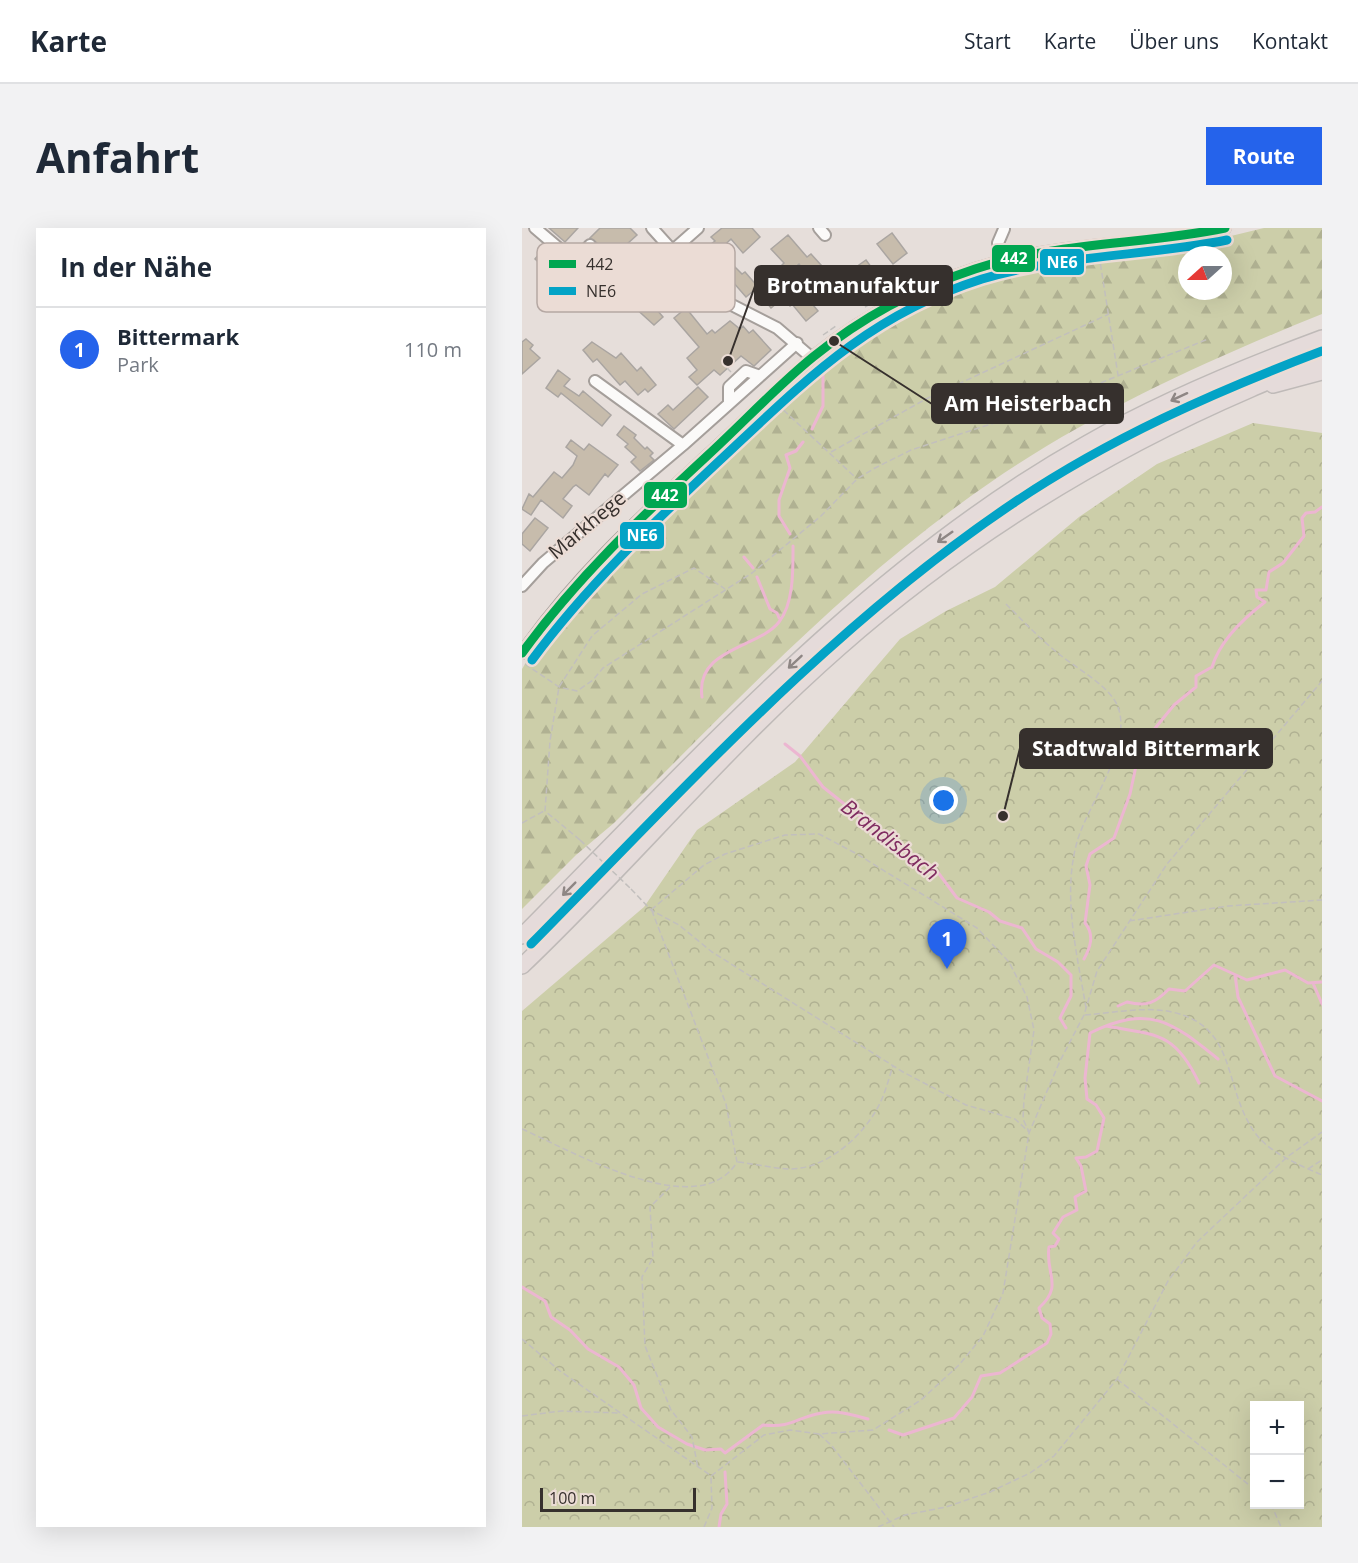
<!DOCTYPE html>
<html lang="de">
<head>
<meta charset="utf-8">
<style>
  :root { --surface:#fff; --page:#f2f2f3; --text:#1f2937; --muted:#747a83; --line:#e0e1e3; --accent:#2563eb }
  body { margin:0; font-family:"Open Sans",sans-serif; background:var(--page); color:var(--text) }
  .controls { position:absolute; right:18px; bottom:18px; display:grid; overflow:hidden; border-radius:0px; box-shadow:0 6px 24px #0002 }
  .controls button { width:54px; height:54px; display:grid; place-items:center; padding:0; border:0; border-bottom:2px solid var(--line); background:var(--surface); color:var(--text); font:30px sans-serif }
  .compass { position:absolute; left:656px; top:18px; width:54px; height:54px; border-radius:50%; background:var(--surface); box-shadow:0 6px 24px #0002; rotate:249deg }
  .scale { position:absolute; left:18px; bottom:15px; width:156px; box-sizing:border-box; padding-left:6px; border:3px solid #36302d; border-top:0; font-size:16px; line-height:21px; white-space:nowrap; color:#36302d; -webkit-text-stroke:4px #ebdcd5; paint-order:stroke }
  .you { position:absolute; left:422px; top:573px; width:21px; height:21px; margin:-15px; border:4px solid #fff; border-radius:50%; background:#1a73e8; box-shadow:0 0 0 9px #1a73e833 }
  .badge { display:grid; place-items:center; width:39px; height:39px; border-radius:50%; background:var(--accent); color:#fff; font-size:20px; font-weight:700 }
  .pin { position:absolute; translate:-50% -50px; filter:drop-shadow(0 2px 3px #0008) }
  .pin::after { content:''; position:absolute; top:32px; width:21px; height:18px; background:inherit; clip-path:polygon(0 0,100% 0,50% 100%) }
  .list { margin:0; padding:0; list-style:none }
  h2 { display:flex; justify-content:space-between; align-items:center; height:78px; margin:0; padding:0 24px; font-size:26px }
  h2 small { font-size:20px; font-weight:400; color:var(--muted) }
  .list li { display:grid; grid-template-columns:39px 1fr auto; gap:18px; align-items:center; box-sizing:border-box; height:84px; padding:0 24px; border-top:2px solid var(--line) }
  .list b { display:block; font-size:22px; white-space:nowrap }
  .list p { margin:0; font-size:20px; white-space:nowrap; color:var(--muted) }
  .list em { font-size:20px; font-style:normal; color:var(--muted) }
  .map { position:relative; flex:none; width:800px; height:1299px; overflow:hidden; border-radius:0px }
  header { display:flex; align-items:center; gap:36px; box-sizing:border-box; height:84px; padding:0 30px; background:var(--surface); border-bottom:2px solid var(--line) }
  header strong { font-size:28px }
  nav { display:flex; gap:33px; margin-inline-start:auto; font-size:21px }
  .intro { display:flex; align-items:center; justify-content:space-between; box-sizing:border-box; height:144px; padding:0 36px }
  h1 { margin:0; font-size:42px }
  .button { padding:15px 27px; border-radius:0px; background:var(--accent); color:#fff; font-size:21px; font-weight:700 }
  main { display:flex; gap:36px; padding:0 36px }
  aside { flex:1; background:var(--surface); border-radius:0px; box-shadow:0 6px 24px #0002 }
  .map>svg:first-child { display:block }
  .forest { fill:url(#forest-firs); fill-rule:evenodd }
  .park { fill:url(#park-crowns); fill-rule:evenodd }
  .lines { fill:none; stroke-linecap:round; stroke-linejoin:round }
  .stream { stroke:#ecb6d1; stroke-width:3 }
  .building { fill:#c7bcac; stroke:#aaa5a1; stroke-width:1.5 }
  .minor-casing { stroke:#a59f9b; stroke-width:14 }
  .highway-casing { stroke:#bfbab8; stroke-width:18 }
  .path { stroke:#c2bfbd; stroke-width:1.5; stroke-dasharray:6 3; stroke-linecap:butt }
  .minor { stroke:#fbfaf9; stroke-width:10 }
  .highway { stroke:#e5dbda; stroke-width:15 }
  .path-bridge { stroke:#c2bfbd; stroke-width:1.5; stroke-dasharray:6 3; stroke-linecap:butt }
  .bus-1-casing { stroke:#ebdcd5; stroke-width:14 }
  .bus-2-casing { stroke:#ebdcd5; stroke-width:14 }
  .bus-1 { stroke:#00a651; stroke-width:9 }
  .bus-2 { stroke:#03a3c6; stroke-width:9 }
  .oneway { stroke:#8e8684 }
  .labels { text-anchor:middle; stroke-width:4.5; stroke-linejoin:round; paint-order:stroke }
  .street-label { font-size:20px; fill:#36302d; stroke:#ebdcd5 }
  .water-label { font-size:21px; font-style:italic; fill:#802c61; stroke:#ebdcd5 }
  .key { fill:#ebdcd5; stroke:#b5a8a3; stroke-width:1.5 }
  .key-label { font-size:16px; fill:#36302d }
  .leader { fill:none; stroke:#36302d; stroke-width:2 }
  .callout-dot { fill:#36302d; stroke:#ebdcd5; stroke-width:2 }
  .callout { fill:#36302d; stroke:#36302d; stroke-width:2 }
  .callout-label { font-size:21px; text-anchor:middle; font-weight:bold; fill:#fff }
  .line-badge { stroke:#ebdcd5; stroke-width:2 }
  .badge-label { font-size:16px; text-anchor:middle; font-weight:bold; fill:#fff }
</style>
</head>
<body>
<header>
<strong>Karte</strong>
<nav><a>Start</a><a>Karte</a><a>Über uns</a><a>Kontakt</a></nav>
</header>
<div class="intro"><h1>Anfahrt</h1><a class="button">Route</a></div>
<main>
<aside>
<h2>In der Nähe<small></small></h2>
<ul class="list">
<li><span class="badge">1</span><div><b>Bittermark</b><p>Park</p></div><em>110 m</em></li>
</ul>
</aside>
<div class="map">
<svg width="800" height="1299" viewBox="0 0 800 1299">
  <defs>
    <pattern id="forest-firs" width="22" height="20" patternUnits="userSpaceOnUse" patternTransform="scale(1.5)"><rect width="22" height="20" fill="#cccea9"/><path d="M5 1l3.5 6h-7zM16 11l3.5 6h-7z" fill="#b0b192"/></pattern>
    <pattern id="park-crowns" width="20" height="18" patternUnits="userSpaceOnUse" patternTransform="scale(1.5)"><rect width="20" height="18" fill="#cccea9"/><path d="M2 6a3 3 0 1 1 6 0M12 15a3 3 0 1 1 6 0" fill="none" stroke="#b0b192"/></pattern>
  </defs>
  <rect width="100%" height="100%" fill="#e6deda"/>
  <path class="forest" d="M742 0H800V86C686 132 571 184 469 254 329 350 212 476 92 595L54 627 0 681V441C62 340 158 266 246 188L253 183 259 185 262 181 260 179 304 134 340 105 375 84 440 55 501 37 651 22ZM665 27H701V63H665Z"/>
  <path class="park" d="M731 195 800 205V1299H0V783L122 679 175 602 273 534 378 411 424 383 473 359 557 289 635 236ZM732 1178H778V1276H732Z"/>
  <g class="lines">
    <path class="stream" d="M290 201 301 178V146
      M268 306 257 288V272L268 240 264 227 274 223 281 214
      M222 329 231 340
      M235 349 248 381 255 385 257 390
      M180 469C173 420 237 420 257 394 272 375 271 341 271 318
      M263 516 278 528 301 559 380 622 412 639 435 670 467 684 478 693 500 700 514 721 536 734 549 747V768L538 790 544 800
      M562 731C568 720 573 707 563 695L568 657 564 638 568 626 592 610 608 566 614 538 612 514 630 504 652 477 674 459V448L690 439C698 413 722 390 743 374L735 369 734 362H744L747 344 761 335 782 308 780 290 784 285 793 284 800 279
      M713 747 716 769 753 848 800 873
      M791 755 800 776
      M596 778 605 774C625 779 633 775 647 761L663 763 692 737 725 752 763 742 786 755 800 754
      M584 798C635 807 653 804 677 855
      M0 1059 23 1073 29 1089 48 1102 66 1121 97 1139 112 1157 119 1180 136 1199 165 1216 183 1222 199 1221 203 1225 241 1197C272 1200 274 1189 300 1185 316 1182 331 1187 346 1191
      M367 1202 381 1207 432 1190 450 1169 459 1148 478 1145 525 1115 529 1106 528 1096 520 1090 517 1080C542 1057 523 1047 527 1019L533 1018 537 1011 531 1005 541 989 555 982 553 969 564 963 559 938 554 930 564 929 575 923 582 890 574 877 565 871 563 850 568 805C627 776 649 793 696 831
      M197 1299 199 1286 205 1276 203 1244"/>
  </g>
  <path class="building" d="M27 0H56L43 14Z
    M78 0H108L115 7 104 17 122 32 134 21 143 31 125 50 95 22 66 60 63 57 47 76 34 65 43 54 45 56 70 27 75 15 68 10Z
    M200 0H230L238 9 221 25 209 11 196 23 212 40 213 39 220 46 223 44 236 59 224 69 211 54 208 57 201 49 199 51 179 24 193 13 189 9Z
    M370 5 385 25 371 36 355 16Z
    M266 7 285 29 289 26 299 37 287 48 277 36 264 47 257 40 262 35 249 21Z
    M22 20 36 32 26 43 13 31Z
    M344 32 355 47 321 73 313 60 334 47 330 42Z
    M259 51 276 71 282 66 296 83 284 93 270 76 268 78 260 71 249 80 239 68Z
    M122 67 141 89 132 97 110 77Z
    M164 80 185 106 190 102 193 105 208 93 218 101 221 98 227 105 231 102 249 122 232 138 219 128 198 147 192 142 175 157 167 149 175 142 165 130 177 119 152 90Z
    M4 111 11 117 8 121 18 130 0 146V114Z
    M70 114 94 130 99 125 115 143 119 139 134 157 126 164 123 161 116 167 103 153 98 157 75 131 71 134 61 122Z
    M36 142 48 151 42 158 57 168 61 163 89 187 80 198 39 165 36 169 24 160Z
    M176 159 186 169 152 201 136 186 146 177 151 182Z
    M102 198 114 207 112 210 123 221 125 219 131 225 128 228 132 232 118 243 109 234 114 229 103 219 106 216 95 207Z
    M49 212 62 222 67 216 96 237 86 249 83 246 67 267 54 257 51 259 41 271 50 278 41 290 19 272 9 287 0 281 7 266 11 269 32 244 40 250 51 237 55 228 44 219Z
    M13 290 26 300 8 323 0 316V306Z"/>
  <g class="lines">
    <defs>
      <path id="minor" d="M13 0 53 34
        M130 0 186 62 202 73 255 100 290 130
        M297 0 303 7
        M150 23 176 0
        M480 33 476 15 482 1
        M41 47 68 17
        M73 153 161 217
        M207 176V159L224 143 238 148
        M0 358 21 335 161 217 275 115
        M0 425C53 349 118 290 185 228 221 195 255 160 291 129 345 85 412 51 480 33 553 14 630 17 703 0"/>
      <path id="highway" d="M751 157 800 144
        M0 708C176 531 344 340 564 216 639 173 719 140 800 110
        M0 738C108 635 204 519 317 420 441 311 578 226 729 161 753 151 775 140 800 132"/>
    </defs>
    <use href="#minor" class="minor-casing"/>
    <use href="#highway" class="highway-casing"/>
    <path class="path" d="M577 27 596 147
      M343 79 360 69
      M301 107 314 98
      M205 140 209 144
      M255 176 334 250
      M309 224 404 171 587 86
      M484 376C501 393 518 411 537 426 554 440 581 454 593 473 616 511 565 577 555 614 540 668 555 725 564 780
      M3 436 37 459 55 463 71 452 81 440 230 345 299 288 335 251 353 240 389 222 515 181 686 111
      M0 595 22 583
      M58 612 23 583 28 513 37 459 70 408 120 366 172 340 203 361
      M109 661 129 682 157 697 190 724 381 844 444 877 493 891 507 904
      M129 682 182 637 203 626 263 607 297 606 335 626 455 700 487 734 505 769 512 802 502 872 501 891 507 904
      M607 693 706 678 800 672
      M563 787C591 785 623 778 650 784 715 798 701 857 731 902 745 924 777 937 800 947
      M0 901C48 922 177 997 215 934L204 876 130 683
      M216 934C233 936 250 940 266 941 305 942 344 906 359 873 364 862 367 850 371 838
      M786 941 800 932
      M148 959 128 979 131 1030 120 1049 123 1118 149 1182 170 1209 176 1240
      M0 1111 38 1143 188 1247
      M595 1151 732 1261
      M0 1188 39 1183 98 1185
      M297 1206 310 1218 372 1299
      M189 1248 242 1207 268 1202 297 1206 351 1202 399 1172 437 1137 461 1108 481 1065 507 905 538 833 562 787 575 743 645 636 800 453
      M749 1276 759 1299
      M182 1299 190 1280 189 1249
      M356 1299 383 1287 424 1279 468 1264 508 1245 532 1228 595 1151 646 1053 675 1014 765 929 800 904"/>
    <use href="#minor" class="minor"/>
    <use href="#highway" class="highway"/>
    <path class="path-bridge" d="M58 612 109 661"/>
    <defs>
      <path id="bus-1" d="M0 425C54 351 119 289 185 228 221 195 254 159 291 129 339 90 395 60 453 41 534 14 620 17 703 0"/>
      <path id="bus-2" d="M10 432C64 359 129 297 195 235 281 155 344 88 460 51 540 27 624 28 705 12
        M9 716C161 562 309 398 490 276 586 211 692 164 800 123"/>
    </defs>
    <use href="#bus-1" class="bus-1-casing"/>
    <use href="#bus-2" class="bus-2-casing"/>
    <use href="#bus-1" class="bus-1"/>
    <use href="#bus-2" class="bus-2"/>
  </g>
  <defs><path id="oneway-shaft" d="M-6 0H5M1.5-3L5.5 0L1.5 3" fill="none" stroke-width="1.6" stroke-linecap="round" stroke-linejoin="round" transform="scale(1.5)"/></defs>
  <g class="oneway">
    <use href="#oneway-shaft" transform="translate(657 169) rotate(155)"/>
    <use href="#oneway-shaft" transform="translate(423 309) rotate(145)"/>
    <use href="#oneway-shaft" transform="translate(273 434) rotate(137)"/>
    <use href="#oneway-shaft" transform="translate(47 661) rotate(135)"/>
  </g>
  <g class="labels">
    <g class="street-label">
      <text transform="translate(65 297) rotate(-40)" y="7">Markhege</text>
    </g>
    <g class="water-label">
      <text transform="translate(368 612) rotate(38)" y="7">Brandisbach</text>
    </g>
  </g>
  <rect x="15" y="15" width="198" height="69" rx="9" class="key"/>
  <rect x="27" y="32" width="27" height="8" fill="#00a651"/>
  <rect x="27" y="59" width="27" height="8" fill="#03a3c6"/>
  <g class="key-label">
    <text x="64" y="42">442</text>
    <text x="64" y="69">NE6</text>
  </g>
  <path class="leader" d="M206 133L233 58M312 113L410 176M481 588L498 520"/>
  <g class="callout-dot">
    <circle cx="206" cy="133" r="6"/>
    <circle cx="312" cy="113" r="6"/>
    <circle cx="481" cy="588" r="6"/>
  </g>
  <g class="callout">
    <rect x="233" y="38" width="197" height="39" rx="6"/>
    <rect x="410" y="156" width="191" height="39" rx="6"/>
    <rect x="498" y="501" width="252" height="39" rx="6"/>
  </g>
  <g class="callout-label">
    <text x="331" y="65">Brotmanufaktur</text>
    <text x="506" y="183">Am Heisterbach</text>
    <text x="624" y="528">Stadtwald Bittermark</text>
  </g>
  <g class="line-badge">
    <rect x="469" y="16" width="45" height="29" rx="6" fill="#00a651"/>
    <rect x="517" y="20" width="46" height="28" rx="6" fill="#03a3c6"/>
    <rect x="121" y="253" width="45" height="28" rx="6" fill="#00a651"/>
    <rect x="97" y="293" width="46" height="29" rx="6" fill="#03a3c6"/>
  </g>
  <g class="badge-label">
    <text x="492" y="36">442</text>
    <text x="540" y="40">NE6</text>
    <text x="143" y="273">442</text>
    <text x="120" y="313">NE6</text>
  </g>
</svg>
<div class="controls">
<button>+</button>
<button>−</button>
</div>
<svg class="compass" viewBox="-18 -18 36 36"><path d="M0-13l5 13h-10z" fill="#e53935"/><path d="M0 13l5-13h-10z" fill="#747a83"/></svg>
<div class="scale">100 m</div>
<div class="you"></div>
<div class="pin badge" style="left:425px;top:741px">1</div>
</div>
</main>
</body>
</html>
